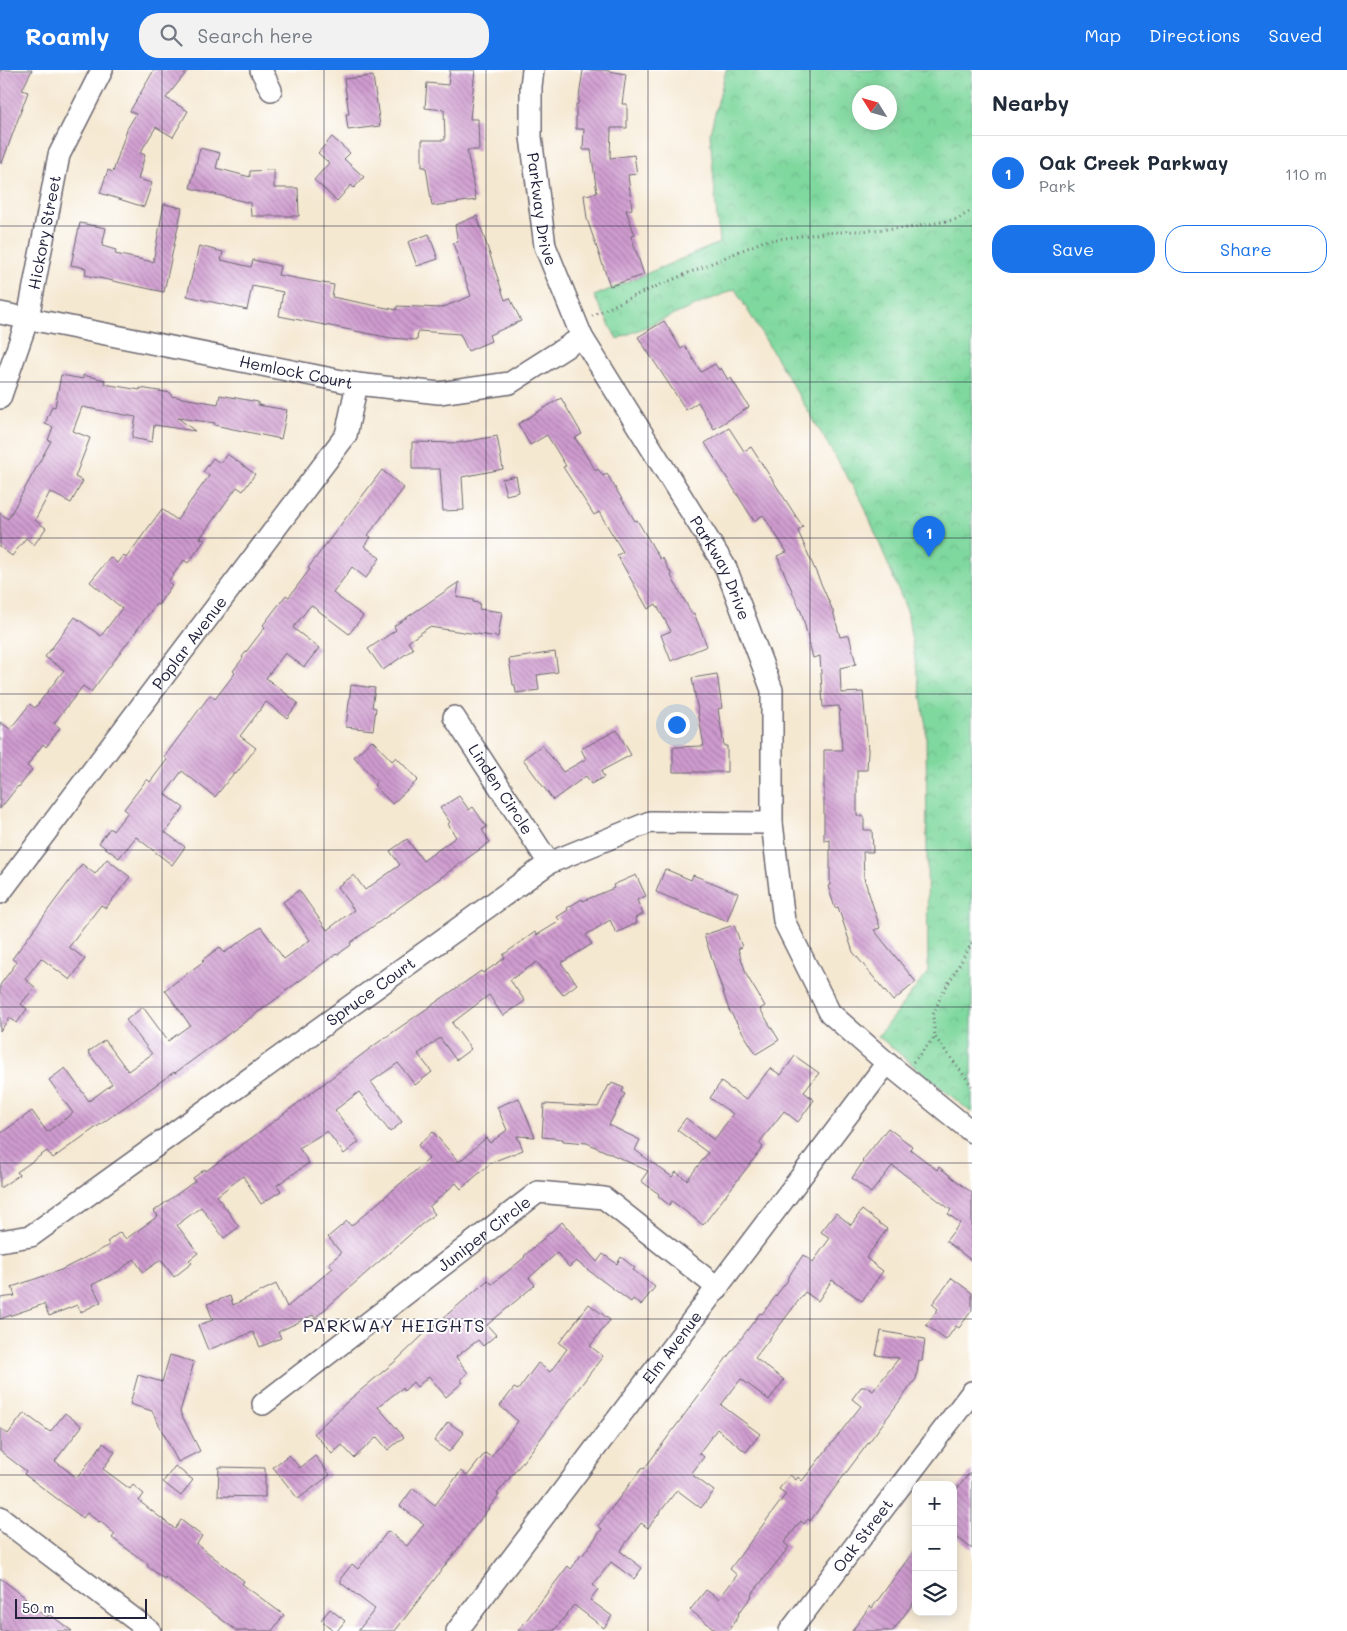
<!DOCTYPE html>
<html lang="en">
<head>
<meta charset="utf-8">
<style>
  :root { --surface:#fff; --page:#f2f2f3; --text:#1f2937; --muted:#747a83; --line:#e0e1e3; --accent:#1a73e8 }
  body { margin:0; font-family:Mali,sans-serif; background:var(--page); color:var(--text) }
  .controls { position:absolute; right:15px; bottom:15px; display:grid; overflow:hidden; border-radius:10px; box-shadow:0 2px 12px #0003 }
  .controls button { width:45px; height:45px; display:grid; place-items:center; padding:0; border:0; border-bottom:1px solid var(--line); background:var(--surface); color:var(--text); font:25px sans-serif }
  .compass { position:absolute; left:852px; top:15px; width:45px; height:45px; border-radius:50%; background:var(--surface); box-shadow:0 2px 12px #0003; rotate:307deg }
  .scale { position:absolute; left:15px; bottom:12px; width:132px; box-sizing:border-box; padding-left:5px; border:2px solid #22223b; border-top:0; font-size:14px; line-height:18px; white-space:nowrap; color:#22223b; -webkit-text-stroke:4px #fff; paint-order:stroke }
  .you { position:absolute; left:676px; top:654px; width:18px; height:18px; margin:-12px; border:4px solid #fff; border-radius:50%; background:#1a73e8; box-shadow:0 0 0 8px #1a73e833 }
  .badge { display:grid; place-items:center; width:32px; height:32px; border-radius:50%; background:var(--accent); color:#fff; font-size:16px; font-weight:700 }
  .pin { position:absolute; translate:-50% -41px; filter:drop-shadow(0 1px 2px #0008) }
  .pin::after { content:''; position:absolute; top:26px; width:18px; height:15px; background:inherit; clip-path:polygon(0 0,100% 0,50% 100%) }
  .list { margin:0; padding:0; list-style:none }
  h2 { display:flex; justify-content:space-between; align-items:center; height:65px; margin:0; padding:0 20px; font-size:21px }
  h2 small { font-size:16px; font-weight:400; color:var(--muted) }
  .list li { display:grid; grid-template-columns:32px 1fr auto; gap:15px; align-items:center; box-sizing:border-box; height:75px; padding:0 20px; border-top:1px solid var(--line) }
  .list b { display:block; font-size:19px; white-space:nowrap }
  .list p { margin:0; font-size:16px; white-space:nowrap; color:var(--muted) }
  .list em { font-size:16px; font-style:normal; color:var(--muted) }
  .actions { display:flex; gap:10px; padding:15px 20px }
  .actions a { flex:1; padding:11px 0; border:1px solid var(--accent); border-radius:20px; text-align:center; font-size:18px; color:var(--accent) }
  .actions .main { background:var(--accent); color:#fff }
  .icon { flex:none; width:28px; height:28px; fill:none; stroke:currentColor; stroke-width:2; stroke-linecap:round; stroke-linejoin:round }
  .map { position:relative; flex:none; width:972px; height:1561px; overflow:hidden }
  header { display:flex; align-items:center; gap:30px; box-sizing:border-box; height:70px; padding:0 25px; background:var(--accent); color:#fff }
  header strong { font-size:24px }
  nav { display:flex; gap:28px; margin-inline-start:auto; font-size:18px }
  .search { width:350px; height:45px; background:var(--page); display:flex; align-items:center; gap:12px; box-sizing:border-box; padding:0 18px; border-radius:20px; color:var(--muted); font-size:19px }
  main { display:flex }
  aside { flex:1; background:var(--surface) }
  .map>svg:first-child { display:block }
  .park { fill:url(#park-crowns); stroke:#507d6c; fill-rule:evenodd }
  .building { fill:url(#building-back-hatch) }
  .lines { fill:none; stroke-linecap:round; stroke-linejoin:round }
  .minor-casing { stroke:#6c6770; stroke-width:24 }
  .path { stroke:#6c6770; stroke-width:3; stroke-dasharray:1 4; stroke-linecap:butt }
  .minor { stroke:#fff; stroke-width:21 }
  .grid { fill:none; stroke:#22223b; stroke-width:1; stroke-opacity:0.55 }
  .labels { text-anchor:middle; stroke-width:4; stroke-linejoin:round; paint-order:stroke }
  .street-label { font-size:16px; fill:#22223b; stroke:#fff }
  .neighbourhood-label { font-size:18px; letter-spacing:1px; fill:#22223b; stroke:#fff }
</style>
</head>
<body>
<header>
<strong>Roamly</strong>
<div class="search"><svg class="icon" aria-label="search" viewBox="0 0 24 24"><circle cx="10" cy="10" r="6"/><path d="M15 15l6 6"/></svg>Search here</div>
<nav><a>Map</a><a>Directions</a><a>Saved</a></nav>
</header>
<main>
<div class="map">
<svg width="972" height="1561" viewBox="0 0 972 1561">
  <defs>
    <pattern id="park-crowns" width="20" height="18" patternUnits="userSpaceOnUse" patternTransform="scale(1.25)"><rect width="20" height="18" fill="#7fd89e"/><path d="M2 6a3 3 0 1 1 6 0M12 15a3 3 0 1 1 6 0" fill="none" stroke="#6db989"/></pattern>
    <pattern id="building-back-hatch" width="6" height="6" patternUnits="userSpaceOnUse" patternTransform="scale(1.25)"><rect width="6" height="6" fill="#cf9bcf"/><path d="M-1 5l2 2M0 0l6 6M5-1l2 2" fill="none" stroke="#a87ea9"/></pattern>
  </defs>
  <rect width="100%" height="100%" fill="#fff"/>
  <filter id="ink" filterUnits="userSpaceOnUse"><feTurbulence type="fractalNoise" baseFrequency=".02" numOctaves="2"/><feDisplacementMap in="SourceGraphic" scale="10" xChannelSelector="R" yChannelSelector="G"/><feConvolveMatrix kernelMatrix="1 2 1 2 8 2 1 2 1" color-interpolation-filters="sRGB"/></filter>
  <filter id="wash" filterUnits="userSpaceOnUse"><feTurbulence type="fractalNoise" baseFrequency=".0096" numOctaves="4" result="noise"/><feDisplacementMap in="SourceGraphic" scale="20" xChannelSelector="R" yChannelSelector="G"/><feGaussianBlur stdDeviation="1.12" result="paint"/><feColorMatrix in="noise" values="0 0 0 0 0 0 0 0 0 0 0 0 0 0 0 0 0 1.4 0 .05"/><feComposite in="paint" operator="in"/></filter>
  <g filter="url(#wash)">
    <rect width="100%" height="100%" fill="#f5e8d1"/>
    <path class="park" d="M726 0H972V1043L878 966 928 902 926 657 907 541 863 433 735 219 617 269 594 226 719 173 710 63ZM859 22H889V52H859Z"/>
    <g id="blocks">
      <path class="building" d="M0 0H32L22 20 28 22 2 93H0Z
        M154 0H188L166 28 188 41 173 67 156 57 140 83 145 85 138 109 152 113 144 137 100 123 108 100 113 102 127 59 136 44 130 41Z
        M450 0H475L470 49H478L479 80H467L476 130 432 136 426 97H422V70H445L444 40 425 38 427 13 448 15Z
        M583 0H603L626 4 622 34H627V58H611L610 88 634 85 637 104 628 105 632 139 626 140 635 165 631 166 644 205 610 216 587 149 584 125 597 123 591 80H583L584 59H576V34H578Z
        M373 6 380 56 348 60 346 44H349L344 9Z
        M332 67 350 83 344 89 364 107 354 118 351 115 337 131 314 110 329 93 318 83Z
        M200 78 220 83 216 98 250 107V101L274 100V118H298L299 146H251L250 133 190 118Z
        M164 134 182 138 164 222 85 205 86 198 71 195 80 153 106 158 102 176 116 180 115 184 153 192Z
        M477 146 505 230 510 228 521 251 489 265 491 271 468 281 460 264 418 261 417 270 391 268 279 246 283 222 252 216 247 240 187 226 199 176 223 182 221 190 251 197 253 190 280 196 278 205 334 215 332 227 397 240V236L441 238 471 226 453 173 458 172 455 155Z
        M429 164 438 189 417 196 408 172Z
        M664 251 681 279 685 276 701 302 715 294 719 300 721 298 728 310 731 308 749 337 714 359 698 332 686 340 638 267Z
        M61 305 83 309V305L105 310 104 314 140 320V318L171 323V326L218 334 220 325 258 332V335L287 340 281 369 214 355 215 353 178 348 195 361 154 355 152 372 132 368 136 347 82 337 73 361 90 368 75 407 83 411 71 433 50 422 35 450 46 458 34 475 26 468 12 486 0 477V443L8 449 51 371 48 370 53 357 45 354 52 336 55 337Z
        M561 328 582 364 575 368 596 401 598 399 603 406 607 404 635 451 637 450 660 489 662 487 672 505 671 506 692 544 694 543 707 576 671 591 661 565 671 561 656 534 648 539 617 485 623 482 599 442 594 445 563 397 566 396 547 365 530 375 518 354Z
        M729 358 744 381 751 377 803 457 798 461 833 541 840 567 849 565 856 594 840 598 841 623 863 622 868 680 867 700H857V746H864V760H872L873 782H863L864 808 880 858 874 860 916 912 893 931 853 882 838 837 835 838 828 816 830 815V770L824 771V680H842L839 636 823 637 820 586 813 588 802 544 777 486 787 482 763 445 754 451 705 373Z
        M497 366 503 399 462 407 464 440 443 441 440 399H412V372L458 373Z
        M227 384 255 404 243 421 237 417 200 468 205 470 188 493 184 490 168 512 172 515 158 535 156 534 91 622 83 616 54 653 60 658 46 677 43 674 27 696 32 700 19 717 18 716 0 739V652L10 659 30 634 35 638 64 600 45 587 75 547 101 566 122 538 90 512 110 487 117 493 123 485 126 488 162 439 177 450 209 406 203 402 213 388 220 393Z
        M382 400 404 418 368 465 371 467 364 476 380 488 366 508 352 497 333 523 363 546 349 564 311 535 293 558 319 578 304 597 285 583 266 608 298 633 287 648 266 632 240 666 256 678 236 704 234 703 215 727 182 701 165 724 184 738 165 762 185 777 172 795 136 767 119 788 99 773 110 758 113 761 128 742 124 739 147 709 150 712 167 690 164 687 210 625 215 629 235 603 233 601 243 588 242 587 265 557 263 555 286 525 289 527 310 499 308 498Z
        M516 406 519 422 506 425 502 409Z
        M459 512 457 527 473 530V532L480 533 479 539 502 542 498 567 429 557 408 572 413 579 383 600 368 579 396 560 394 556Z
        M555 582 558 602 537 605 539 620 516 623 515 615H513L509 589Z
        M717 604 722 638 718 639 724 676H727V702H673V677L704 676 692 608Z
        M351 615 375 618 372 637 376 638 373 660 346 657Z
        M617 660 631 685 601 701 604 707 591 714 586 706 553 730 523 689 542 675 563 702 586 689 581 679Z
        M372 670 392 691 396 687 418 710 392 734 374 715 377 712 354 687Z
        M459 726 469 740 473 737 487 757 482 760 490 772 350 873 351 875 337 885 336 884 283 923V924L175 1003 174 1002 53 1088 47 1081 17 1102 19 1105 0 1118V1064L32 1041 47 1062 73 1043 49 1010 65 998 89 1031 112 1014 88 982 105 970 128 1001 152 984 126 950 143 937 168 971 190 955 165 920 204 891 202 890 220 877 224 883 261 857 284 889 310 870 283 832 299 820 327 860 354 840 337 817 354 805 365 820 400 795 390 781 407 769 423 791 456 767 448 754 450 752 440 738Z
        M107 789 130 807 106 838 101 835 69 877 85 889 70 910 41 888 25 909 35 917 21 934 27 939 17 953 10 948 0 961V915L17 892 12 889 82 794 95 804Z
        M665 799 691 810 693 805 738 823 727 851 656 822Z
        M636 805 646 826 637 830 643 844 635 848 637 853 616 863 610 850 586 865 592 874 561 893 577 914 563 925 537 892 510 910 525 931 503 946 489 925 452 953 471 979 456 990 440 968 418 984 432 1002 415 1015 398 993 371 1012 402 1052 390 1062 359 1022 335 1040 359 1072 344 1084 327 1061 299 1078 309 1093 277 1115 281 1121 261 1134 243 1106 217 1126 239 1157 224 1168 201 1137 177 1155 198 1183 189 1190 192 1193 174 1207 161 1190 143 1202 134 1189 119 1201 92 1215 101 1232 81 1242 77 1235 49 1246 44 1234 0 1249V1228L15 1226 12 1217 61 1200 110 1175 107 1172 120 1162 126 1169 158 1146 154 1141 195 1111 193 1108 205 1099 206 1101 261 1061 376 974 481 901 483 903 505 888 503 885 535 862 537 865 560 851 557 847 568 840 567 838 582 829 583 831 614 818 613 815Z
        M734 855 742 877 738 879 747 906 765 936 760 939 779 970 756 984 729 940 704 865Z
        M795 986 819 1003 804 1022 814 1030 798 1052 784 1041 759 1073 763 1077 703 1155 672 1131 669 1135 658 1126 659 1124 641 1111 648 1101 587 1073 563 1071V1069L542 1067 544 1034 598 1037 609 1015 610 1016 612 1013 624 1018 622 1022 625 1024 609 1055 640 1070 635 1080 672 1107 676 1102 687 1110 708 1083 677 1060 686 1048 714 1070 733 1044 710 1028 721 1012 746 1030 770 998 781 1005Z
        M519 1028 535 1067 517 1066 523 1080 492 1092 461 1119 456 1113 429 1137 435 1144 422 1154 315 1248 313 1245 278 1262 281 1268 260 1277 253 1262 208 1280 198 1255 213 1250 207 1234 230 1226 233 1235 276 1214 287 1237 333 1198 329 1193 341 1183 328 1167 347 1151 351 1156 429 1089 418 1075 433 1062 459 1092 486 1068 490 1073 507 1060 497 1037Z
        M888 1058 912 1076 910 1079 937 1100 939 1097 972 1123V1191L946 1171 960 1153 948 1144 951 1140 896 1098 892 1096 871 1123 852 1108 863 1092 862 1091Z
        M862 1140 887 1159 866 1188 883 1201 862 1231 832 1210 818 1231 805 1222 755 1288 784 1310 769 1330 741 1309 721 1335 760 1364 746 1382 717 1359 699 1383 704 1387 691 1404 714 1421 701 1438 677 1420 648 1458 641 1453 620 1481 642 1498 634 1509 611 1492 593 1515 598 1519 590 1530 612 1546 604 1558 574 1535 554 1561H518L568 1496 571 1499 581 1485 582 1486 602 1459 598 1456 642 1398 644 1399 760 1243 762 1244 788 1210 787 1209 803 1185 813 1192 830 1168 821 1162 836 1143 851 1155Z
        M562 1152 597 1192 603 1184 617 1194 621 1187 635 1198 633 1200 655 1217 641 1235 633 1229 631 1232 576 1191 569 1197 557 1183 529 1208 535 1215 487 1255 496 1265 483 1276 478 1270 456 1287 468 1303 460 1310 463 1312 446 1327 429 1306 417 1317 413 1312 404 1321 402 1318 378 1337 404 1367 388 1380 377 1367 354 1388 342 1375 332 1384 314 1363 349 1330 397 1290 423 1265 488 1210 492 1214 525 1187 524 1186Z
        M952 1208 972 1223V1240L959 1258 956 1256 946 1270 926 1255 938 1239 932 1234Z
        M589 1234 610 1250 590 1276 603 1286 532 1380 497 1424 499 1425 395 1561H358L375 1539 341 1513V1508L352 1494 358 1499 388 1461 407 1476 424 1454 400 1436 413 1418 435 1435 461 1401 467 1406 485 1383 491 1387 518 1351 500 1336 514 1318 518 1320 538 1293 550 1302 567 1279 559 1273Z
        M881 1261 925 1269 922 1291 919 1290 916 1309 810 1451 808 1449 804 1454 801 1451 784 1473 789 1477 751 1525 752 1526 738 1544 739 1545 728 1561H717L690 1540 706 1520 719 1529 737 1505 730 1499 786 1424 779 1419 790 1405 796 1410 798 1407 802 1411 861 1336 852 1329 861 1317H867L873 1321 899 1288 876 1285Z
        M170 1285 194 1292 180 1342 200 1381 178 1392 152 1341 130 1334 138 1305 162 1312Z
        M24 1343 50 1362 65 1343 82 1356 55 1391 77 1408 103 1373 115 1382 103 1399 130 1419 133 1415 144 1424 139 1431 175 1459 181 1450 202 1466 197 1474 244 1511 242 1514 284 1545 272 1561H237L165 1507 164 1509 147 1496 148 1494 112 1468 115 1464 100 1451 99 1452 87 1443 83 1448 24 1404 26 1401 0 1381V1358L8 1364Z
        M448 1352 464 1363 449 1382 434 1371Z
        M289 1385 300 1398 315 1386 330 1405 298 1429 273 1397Z
        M175 1396 193 1410 181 1426 163 1412Z
        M219 1397 265 1398V1427L218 1426Z
        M972 1400V1479L953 1464V1424Z
        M916 1478V1529L893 1561H852L870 1536 872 1538Z
        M0 1508 26 1528 24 1530 47 1548 49 1544 72 1561H0Z
        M330 1539 345 1551 337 1561H334L321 1550Z"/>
    </g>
  </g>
  <g filter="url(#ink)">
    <use href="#blocks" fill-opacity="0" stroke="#6c6770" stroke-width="1"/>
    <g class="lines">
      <defs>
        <g id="minor">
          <path d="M261 0 271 20"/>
          <path id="s1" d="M533 0 531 16V67L545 176 582 267 726 498 772 620V753L784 851 830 943 887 993 972 1062"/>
          <path id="s2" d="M0 243 357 314 439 323 510 313 582 267"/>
          <path id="s3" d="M0 328 28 248 59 85 102 0"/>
          <path id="s4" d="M454 647 549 793"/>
          <path id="s5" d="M0 823 346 365 357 314"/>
          <path id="s6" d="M0 1171 31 1166 549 793 650 752 772 753"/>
          <path id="s7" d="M263 1334 538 1122 604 1128 718 1218"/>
          <path d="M0 1447 150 1561"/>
          <path id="s8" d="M457 1561 887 993"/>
          <path id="s9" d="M790 1561 972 1322"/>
        </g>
      </defs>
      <use href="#minor" class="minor-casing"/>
      <path class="path" d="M592 246 627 229 764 171 823 163 908 158 958 149 972 140
        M972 873 942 924 933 945 935 967 972 1016
        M913 992 935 967"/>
      <use href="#minor" class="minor"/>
    </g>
  </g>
  <path class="grid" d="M162 0V1561M324 0V1561M486 0V1561M648 0V1561M810 0V1561M0 156H972M0 312H972M0 468H972M0 624H972M0 780H972M0 937H972M0 1093H972M0 1249H972M0 1405H972"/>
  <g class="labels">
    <g class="street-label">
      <text dy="6" stroke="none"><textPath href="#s1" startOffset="140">Parkway Drive</textPath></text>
      <text dy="6" stroke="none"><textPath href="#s3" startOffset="172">Hickory Street</textPath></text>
      <text dy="6" stroke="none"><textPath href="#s2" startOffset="302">Hemlock Court</textPath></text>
      <text dy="6" stroke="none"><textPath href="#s1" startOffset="545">Parkway Drive</textPath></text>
      <text dy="6" stroke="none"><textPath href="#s5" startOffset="314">Poplar Avenue</textPath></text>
      <text dy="6" stroke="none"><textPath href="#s4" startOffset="86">Linden Circle</textPath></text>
      <text dy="6" stroke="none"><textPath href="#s6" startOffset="450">Spruce Court</textPath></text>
      <text dy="6" stroke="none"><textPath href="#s7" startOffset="279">Juniper Circle</textPath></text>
      <text dy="6" stroke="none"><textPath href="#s8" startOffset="356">Elm Avenue</textPath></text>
      <text dy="6" stroke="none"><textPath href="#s9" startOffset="120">Oak Street</textPath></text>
    </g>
    <g class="neighbourhood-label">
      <text x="394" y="1262">PARKWAY HEIGHTS</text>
    </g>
  </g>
</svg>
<div class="controls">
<button>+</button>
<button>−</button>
<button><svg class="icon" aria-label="layers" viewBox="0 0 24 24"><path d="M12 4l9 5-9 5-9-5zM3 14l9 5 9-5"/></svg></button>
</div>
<svg class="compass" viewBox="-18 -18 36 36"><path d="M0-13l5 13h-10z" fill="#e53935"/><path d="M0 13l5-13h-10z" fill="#747a83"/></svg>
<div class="scale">50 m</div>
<div class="you"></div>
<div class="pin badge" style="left:929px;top:487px">1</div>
</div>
<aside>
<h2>Nearby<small></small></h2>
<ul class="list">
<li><span class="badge">1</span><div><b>Oak Creek Parkway</b><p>Park</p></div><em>110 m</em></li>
</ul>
<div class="actions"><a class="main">Save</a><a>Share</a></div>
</aside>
</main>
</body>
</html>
